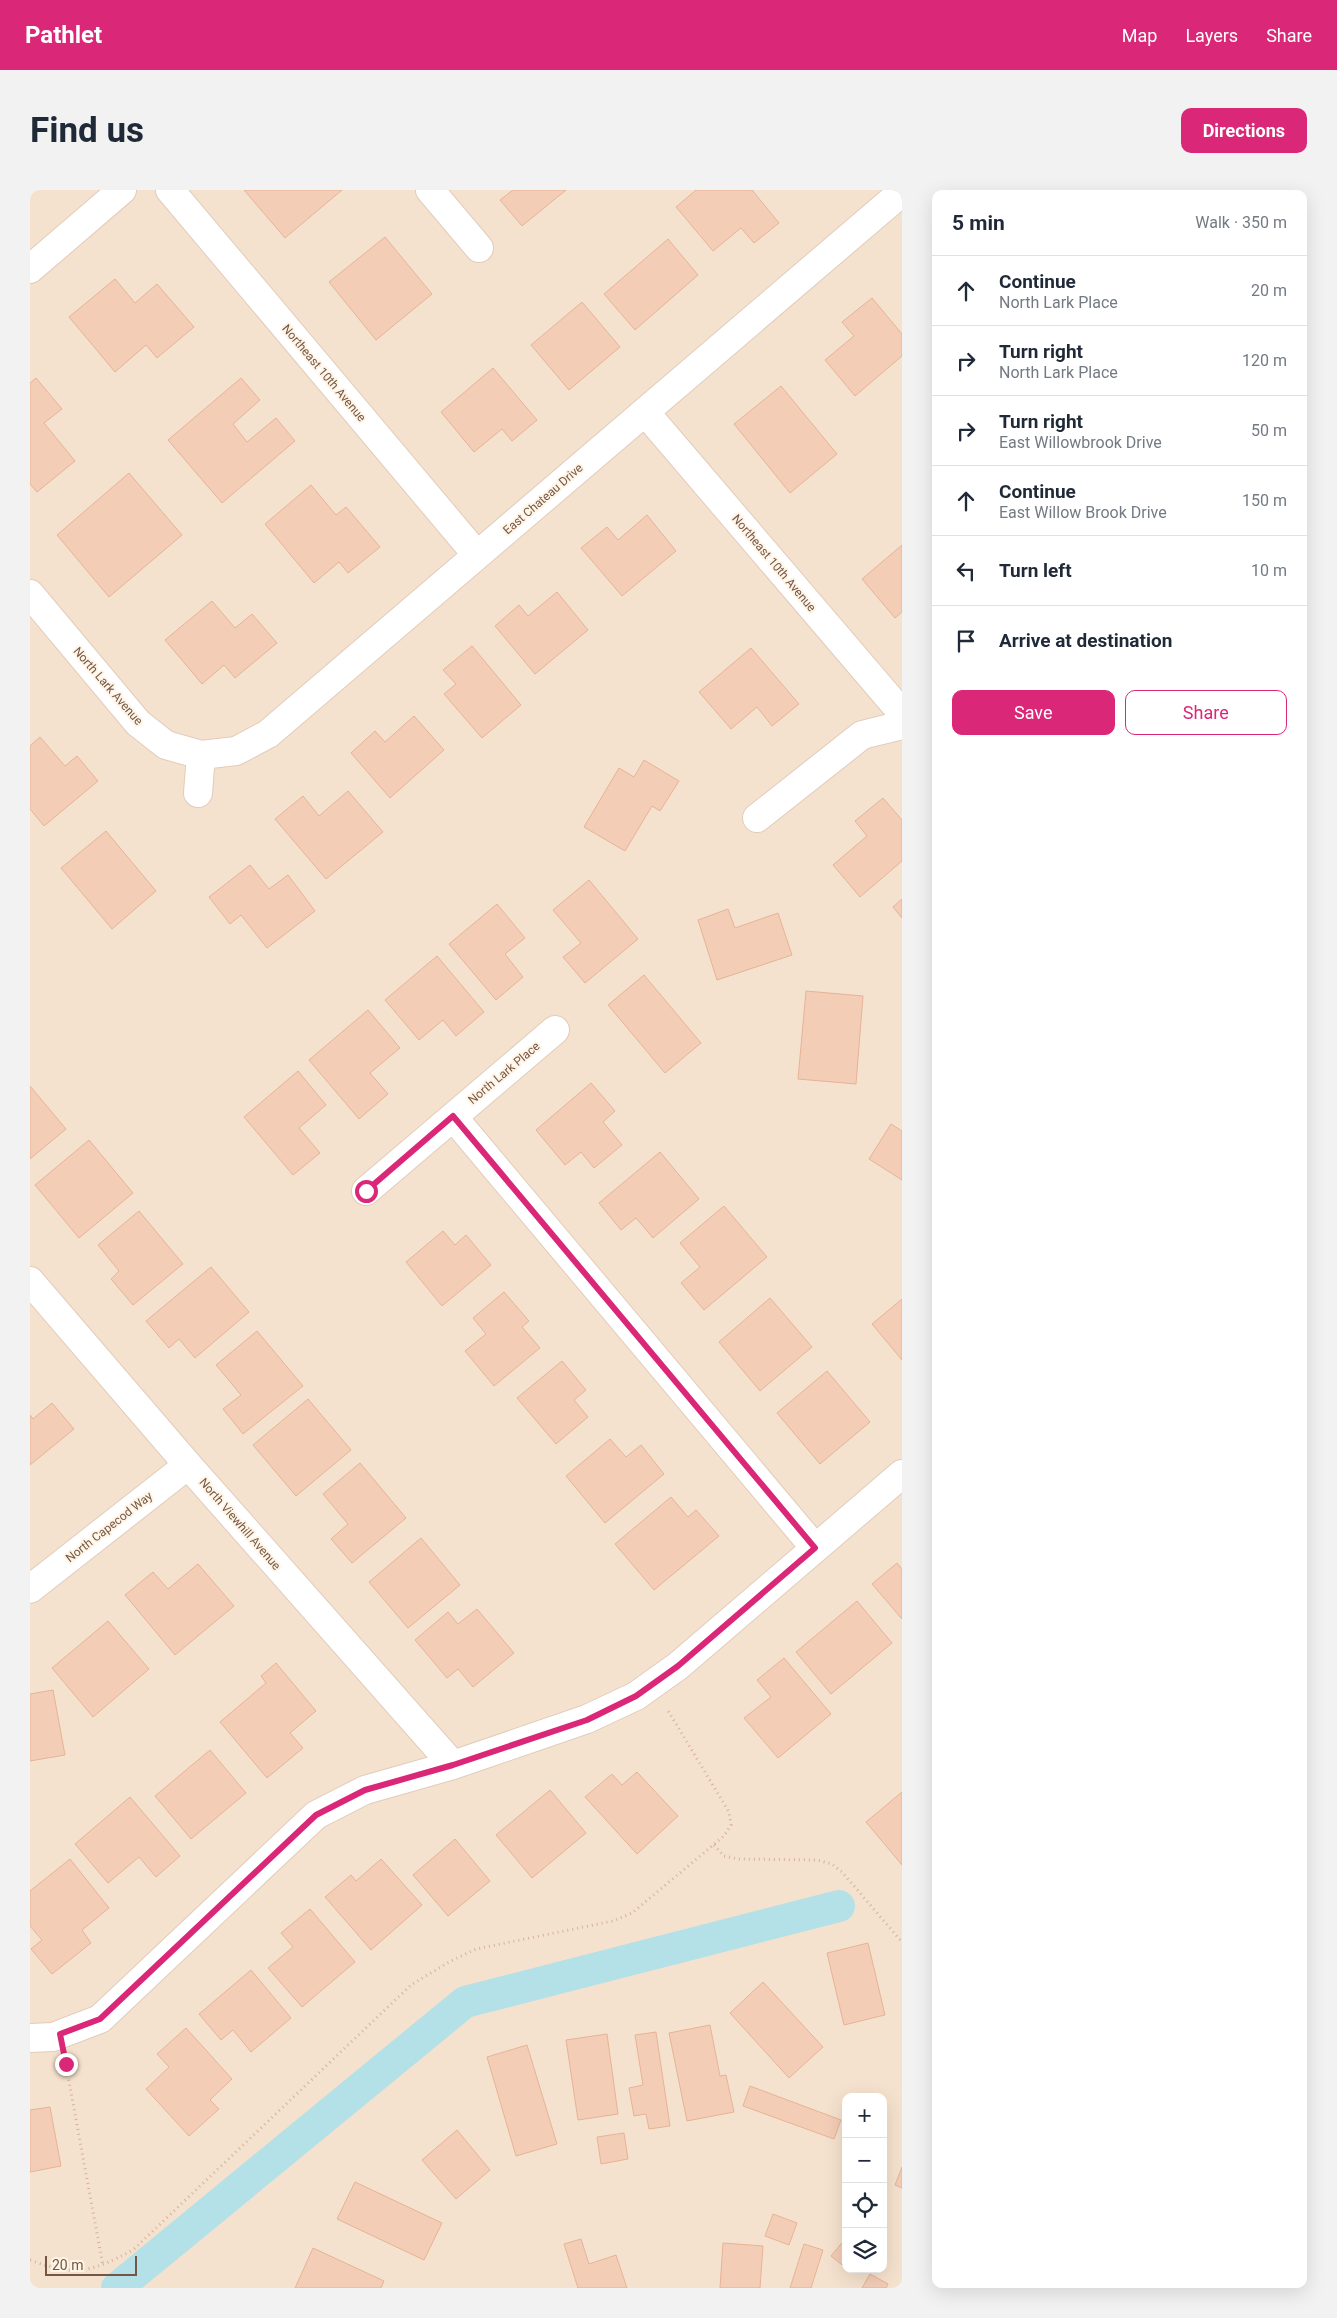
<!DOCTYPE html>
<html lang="en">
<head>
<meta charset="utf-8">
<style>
  :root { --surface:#fff; --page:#f2f2f3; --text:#1f2937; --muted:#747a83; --line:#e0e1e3; --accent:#db2777 }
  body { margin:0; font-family:Roboto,sans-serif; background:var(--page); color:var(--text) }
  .controls { position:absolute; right:15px; bottom:15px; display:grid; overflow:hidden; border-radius:10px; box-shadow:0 5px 20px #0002 }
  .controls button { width:45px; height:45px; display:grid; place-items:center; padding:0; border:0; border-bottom:1px solid var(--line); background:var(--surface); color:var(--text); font:25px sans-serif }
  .scale { position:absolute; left:15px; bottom:12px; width:92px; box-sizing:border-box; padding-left:5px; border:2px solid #745646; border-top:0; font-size:14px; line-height:18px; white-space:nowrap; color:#745646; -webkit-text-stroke:4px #fff5e6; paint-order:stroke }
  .stop { position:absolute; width:15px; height:15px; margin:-11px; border:4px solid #db2777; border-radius:50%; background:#fff }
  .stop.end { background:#db2777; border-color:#fff; box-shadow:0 1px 5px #0008 }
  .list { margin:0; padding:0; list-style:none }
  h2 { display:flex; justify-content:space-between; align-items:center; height:65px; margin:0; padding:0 20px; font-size:21px }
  h2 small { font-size:16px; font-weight:400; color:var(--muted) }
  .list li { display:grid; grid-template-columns:32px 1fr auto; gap:15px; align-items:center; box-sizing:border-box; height:70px; padding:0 20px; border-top:1px solid var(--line) }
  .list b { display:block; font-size:19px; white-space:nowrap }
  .list p { margin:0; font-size:16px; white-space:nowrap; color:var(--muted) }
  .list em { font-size:16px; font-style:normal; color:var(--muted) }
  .actions { display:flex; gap:10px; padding:15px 20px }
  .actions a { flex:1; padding:11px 0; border:1px solid var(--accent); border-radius:10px; text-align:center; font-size:18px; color:var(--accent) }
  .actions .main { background:var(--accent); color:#fff }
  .icon { flex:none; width:28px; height:28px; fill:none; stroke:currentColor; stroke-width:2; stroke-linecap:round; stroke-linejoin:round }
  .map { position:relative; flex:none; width:872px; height:2098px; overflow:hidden; border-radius:10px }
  header { display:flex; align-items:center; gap:30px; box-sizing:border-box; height:70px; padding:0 25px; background:var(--accent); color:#fff }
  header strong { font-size:24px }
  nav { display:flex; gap:28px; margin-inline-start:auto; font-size:18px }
  .intro { display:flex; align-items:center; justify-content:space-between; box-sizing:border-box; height:120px; padding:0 30px }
  h1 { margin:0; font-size:35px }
  .button { padding:12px 22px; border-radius:10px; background:var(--accent); color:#fff; font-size:18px; font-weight:700 }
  main { display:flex; gap:30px; padding:0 30px }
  aside { flex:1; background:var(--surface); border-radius:10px; box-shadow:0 5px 20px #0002 }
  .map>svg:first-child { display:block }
  .residential { fill:#f5e2ce; fill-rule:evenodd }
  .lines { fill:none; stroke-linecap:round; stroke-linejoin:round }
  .canal { stroke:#b4e0e7; stroke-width:32 }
  .building { fill:#f3cdb6; stroke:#e6b396 }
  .minor-casing { stroke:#e1ccbb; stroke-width:30 }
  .path { stroke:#d8b09a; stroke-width:3; stroke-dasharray:1 4; stroke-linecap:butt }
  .minor { stroke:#fff; stroke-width:28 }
  .route { stroke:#db2777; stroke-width:6 }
  .labels { text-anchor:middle; stroke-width:4; stroke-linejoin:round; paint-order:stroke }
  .street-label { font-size:12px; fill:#745646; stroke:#fff5e6 }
</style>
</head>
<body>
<header>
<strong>Pathlet</strong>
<nav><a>Map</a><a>Layers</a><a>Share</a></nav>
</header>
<div class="intro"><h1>Find us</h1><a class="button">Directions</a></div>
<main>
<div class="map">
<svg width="872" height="2098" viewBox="0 0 872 2098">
  <rect width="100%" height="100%" fill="#fdf1df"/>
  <path class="residential" d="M0 0H872V2098H0ZM816 1907H853V2079H816Z"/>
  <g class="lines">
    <path class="canal" d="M87 2098 435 1812 809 1716"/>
  </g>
  <path class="building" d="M214 0H312L255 48Z
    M483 0H536L492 36 470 10Z
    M666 0H722L749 33 724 53 711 38 683 61 646 17Z
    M355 47 402 104 346 150 299 92Z
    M638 49 668 85 605 140 574 104Z
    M85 89 105 113 127 94 164 137 127 168 116 155 85 182 39 127Z
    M842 108 872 144V166L825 206 795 170 824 146 812 132Z
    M552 112 590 157 539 200 501 155Z
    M463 178 507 230 482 251 472 239 444 262 411 222Z
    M6 188 32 219 14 233 45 271 7 302 0 294V193Z
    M211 188 230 210 203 234 217 252 246 228 265 251 192 313 138 250Z
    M751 196 807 264 760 303 704 234Z
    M99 283 152 345 79 407 27 345Z
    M281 295 306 325 316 317 350 357 318 383 309 372 284 393 235 334Z
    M617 325 646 361 592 406 551 358 577 337 588 350Z
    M872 355V422L865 428 832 389Z
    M527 402 558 440 505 484 465 436 489 415 498 426Z
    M182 411 205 438 222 424 247 453 205 488 194 475 172 494 135 450Z
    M442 456 491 515 452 548 414 504 426 494 413 480Z
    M721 458 769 514 742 536 727 517 701 539 669 502Z
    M384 526 414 560 360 608 321 563 345 541 355 552Z
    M10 547 35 576 47 566 68 591 14 636 0 619V556Z
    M614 570 649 591 630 621 622 616 595 661 554 637 589 578 604 587Z
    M318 601 353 642 296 689 245 629 273 606 289 626Z
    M853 608 872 630V671L830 707 803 675 837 646 825 631Z
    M76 641 126 701 82 739 31 678Z
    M220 675 239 699 258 685 285 721 237 758 211 725 200 734 179 707Z
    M559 690 608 749 555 793 533 767 551 753 523 720Z
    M872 709V728L863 717Z
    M467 714 495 748 475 764 493 787 466 810 419 754Z
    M698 719 705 738 748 723 762 765 687 790 668 730Z
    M407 766 454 822 426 846 413 830 389 850 355 810Z
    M614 785 671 853 635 883 578 815Z
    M776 801 833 806 826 894 768 889Z
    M338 820 370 858 340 883 358 904 329 929 279 870Z
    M268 881 296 915 269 938 290 963 263 985 214 927Z
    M561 893 585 921 573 932 592 955 564 978 551 962 535 975 506 940Z
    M0 896 36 939 0 969Z
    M861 934 872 941V990L839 969Z
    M59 950 103 1003 49 1048 5 995Z
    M630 962 669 1009 623 1048 606 1028 591 1040 569 1013Z
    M694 1016 737 1067 674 1120 651 1093 670 1077 650 1053Z
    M109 1021 153 1074 103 1115 81 1089 89 1081 68 1055Z
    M413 1041 425 1055 436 1045 461 1075 412 1116 376 1072Z
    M181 1077 219 1122 165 1168 149 1149 139 1158 116 1131Z
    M474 1102 499 1131 492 1137 510 1158 464 1196 435 1161 456 1144 443 1128Z
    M740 1108 782 1157 730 1201 689 1152Z
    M872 1109V1170L842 1134Z
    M227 1141 273 1196 213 1244 193 1219 211 1205 186 1175Z
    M532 1171 556 1200 544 1210 558 1227 526 1254 487 1208Z
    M797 1181 840 1232 790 1274 747 1223Z
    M278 1209 321 1260 266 1306 223 1255Z
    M22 1213 44 1239 0 1275V1225L3 1229Z
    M580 1249 596 1267 611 1255 634 1284 575 1333 536 1286Z
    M330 1273 376 1328 322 1373 301 1349 318 1334 293 1304Z
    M641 1307 658 1327 666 1320 689 1346 624 1400 585 1354Z
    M391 1348 430 1395 378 1438 339 1392Z
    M867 1373 872 1379V1429L842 1394Z
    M168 1374 204 1416 145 1465 95 1405 123 1382 138 1399Z
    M827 1411 862 1453 801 1504 766 1462Z
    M447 1419 484 1463 443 1497 428 1479 417 1488 385 1450 418 1422 428 1434Z
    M78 1431 119 1479 63 1527 22 1478Z
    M754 1468 801 1524 748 1568 714 1528 741 1507 727 1490Z
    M246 1473 286 1521 260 1543 273 1558 237 1588 190 1532 236 1493 231 1486Z
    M23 1500 35 1565 0 1571V1504Z
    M180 1560 216 1603 161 1649 125 1606Z
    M607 1582 648 1626 607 1664 555 1607 582 1584 592 1595Z
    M520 1600 556 1643 502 1688 466 1645Z
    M872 1602V1675L836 1632Z
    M100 1607 150 1666 126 1687 109 1667 78 1693 45 1654Z
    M425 1649 460 1691 418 1726 383 1685Z
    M40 1669 79 1718 52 1740 61 1753 22 1784 1 1759 12 1750 0 1736V1701Z
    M351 1669 392 1715 341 1760 295 1707 321 1685 326 1691Z
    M280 1719 325 1772 272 1817 238 1778 263 1757 251 1743Z
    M838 1753 855 1825 814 1835 797 1763Z
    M221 1780 261 1828 221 1862 203 1840 191 1850 169 1824Z
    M733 1792 793 1857 759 1888 700 1823Z
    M680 1835 690 1886 696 1885 704 1922 657 1931 639 1843Z
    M156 1838 202 1889 180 1910 189 1919 159 1946 116 1899 139 1877 127 1864Z
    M626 1842 640 1936 619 1939 616 1924 604 1926 599 1898 613 1895 605 1845Z
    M577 1844 588 1924 548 1930 536 1850Z
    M497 1855 527 1954 486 1966 457 1867Z
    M720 1896 811 1930 804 1949 713 1916Z
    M20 1917 31 1976 0 1982V1920Z
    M427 1940 460 1980 426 2009 392 1970Z
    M594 1943 598 1969 571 1974 567 1947Z
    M872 1977V1998L865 1995Z
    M325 1992 412 2033 394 2070 307 2029Z
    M743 2024 767 2033 759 2055 735 2046Z
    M816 2048V2078L801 2066Z
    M551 2049 559 2074 586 2065 597 2098H548L534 2054Z
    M693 2053 733 2056 730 2098H690Z
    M774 2054 793 2060 781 2098H760Z
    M283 2058 354 2091 351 2098H265Z
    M840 2084 858 2094 856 2098H832Z"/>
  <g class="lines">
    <defs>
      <path id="minor" d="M140 0 447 365
        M400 0 449 58
        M0 79 92 0
        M615 222 872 523
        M0 404 108 533 136 555 171 565 206 561 238 544 872 2
        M168 603 171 565
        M727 628 832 545 872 535
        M423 927 785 1358
        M336 1001 525 840
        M0 1091 158 1275 423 1575
        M0 1399 158 1275
        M0 1848 23 1847 70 1829 286 1625 335 1600 423 1575 557 1529 606 1506 648 1476 872 1284"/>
    </defs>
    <use href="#minor" class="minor-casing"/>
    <path class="path" d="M684 1655 694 1666 709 1669 787 1670 802 1674 812 1682 872 1752
      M36 1875 73 2076
      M0 2070C46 2087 61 2082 103 2060L381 1795 419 1772 446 1759 583 1731 602 1723 694 1646 701 1635 699 1622 637 1519"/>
    <use href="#minor" class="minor"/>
  </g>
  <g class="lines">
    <path class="route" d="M36 1874 30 1844 70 1829 286 1625 335 1600 423 1575 557 1530 606 1506 648 1476 785 1358 423 926 336 1001"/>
  </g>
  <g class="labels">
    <g class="street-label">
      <text transform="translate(294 183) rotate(50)" y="4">Northeast 10th Avenue</text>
      <text transform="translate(513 309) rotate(-41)" y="4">East Chateau Drive</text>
      <text transform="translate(744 373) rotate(50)" y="4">Northeast 10th Avenue</text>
      <text transform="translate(78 496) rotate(49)" y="4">North Lark Avenue</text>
      <text transform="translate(474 883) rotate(-40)" y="4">North Lark Place</text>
      <text transform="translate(210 1334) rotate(49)" y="4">North Viewhill Avenue</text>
      <text transform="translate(79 1337) rotate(-38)" y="4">North Capecod Way</text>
    </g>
  </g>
</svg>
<div class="controls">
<button>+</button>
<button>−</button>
<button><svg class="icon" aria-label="locate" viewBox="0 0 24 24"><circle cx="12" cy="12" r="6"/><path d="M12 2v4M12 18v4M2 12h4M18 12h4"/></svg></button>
<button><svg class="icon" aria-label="layers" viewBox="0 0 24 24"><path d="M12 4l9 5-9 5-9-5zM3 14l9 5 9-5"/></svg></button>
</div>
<div class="scale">20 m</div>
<div class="stop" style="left:336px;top:1001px"></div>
<div class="stop end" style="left:36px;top:1874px"></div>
</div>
<aside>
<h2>5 min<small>Walk · 350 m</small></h2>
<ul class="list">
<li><svg class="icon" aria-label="ahead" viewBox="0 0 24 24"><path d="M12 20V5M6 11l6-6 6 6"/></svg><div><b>Continue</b><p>North Lark Place</p></div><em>20 m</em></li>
<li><svg class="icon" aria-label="right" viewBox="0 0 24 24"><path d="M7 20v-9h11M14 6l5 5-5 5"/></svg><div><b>Turn right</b><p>North Lark Place</p></div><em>120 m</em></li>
<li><svg class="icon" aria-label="right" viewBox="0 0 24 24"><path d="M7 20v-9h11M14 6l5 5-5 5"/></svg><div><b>Turn right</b><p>East Willowbrook Drive</p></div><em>50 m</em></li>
<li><svg class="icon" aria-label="ahead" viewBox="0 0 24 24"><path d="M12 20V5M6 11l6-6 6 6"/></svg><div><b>Continue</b><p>East Willow Brook Drive</p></div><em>150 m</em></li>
<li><svg class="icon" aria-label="left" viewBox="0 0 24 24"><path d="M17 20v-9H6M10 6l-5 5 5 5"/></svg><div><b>Turn left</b></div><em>10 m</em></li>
<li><svg class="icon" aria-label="arrive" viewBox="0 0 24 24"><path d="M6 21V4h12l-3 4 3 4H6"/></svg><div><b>Arrive at destination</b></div></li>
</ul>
<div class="actions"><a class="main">Save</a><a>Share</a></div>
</aside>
</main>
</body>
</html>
